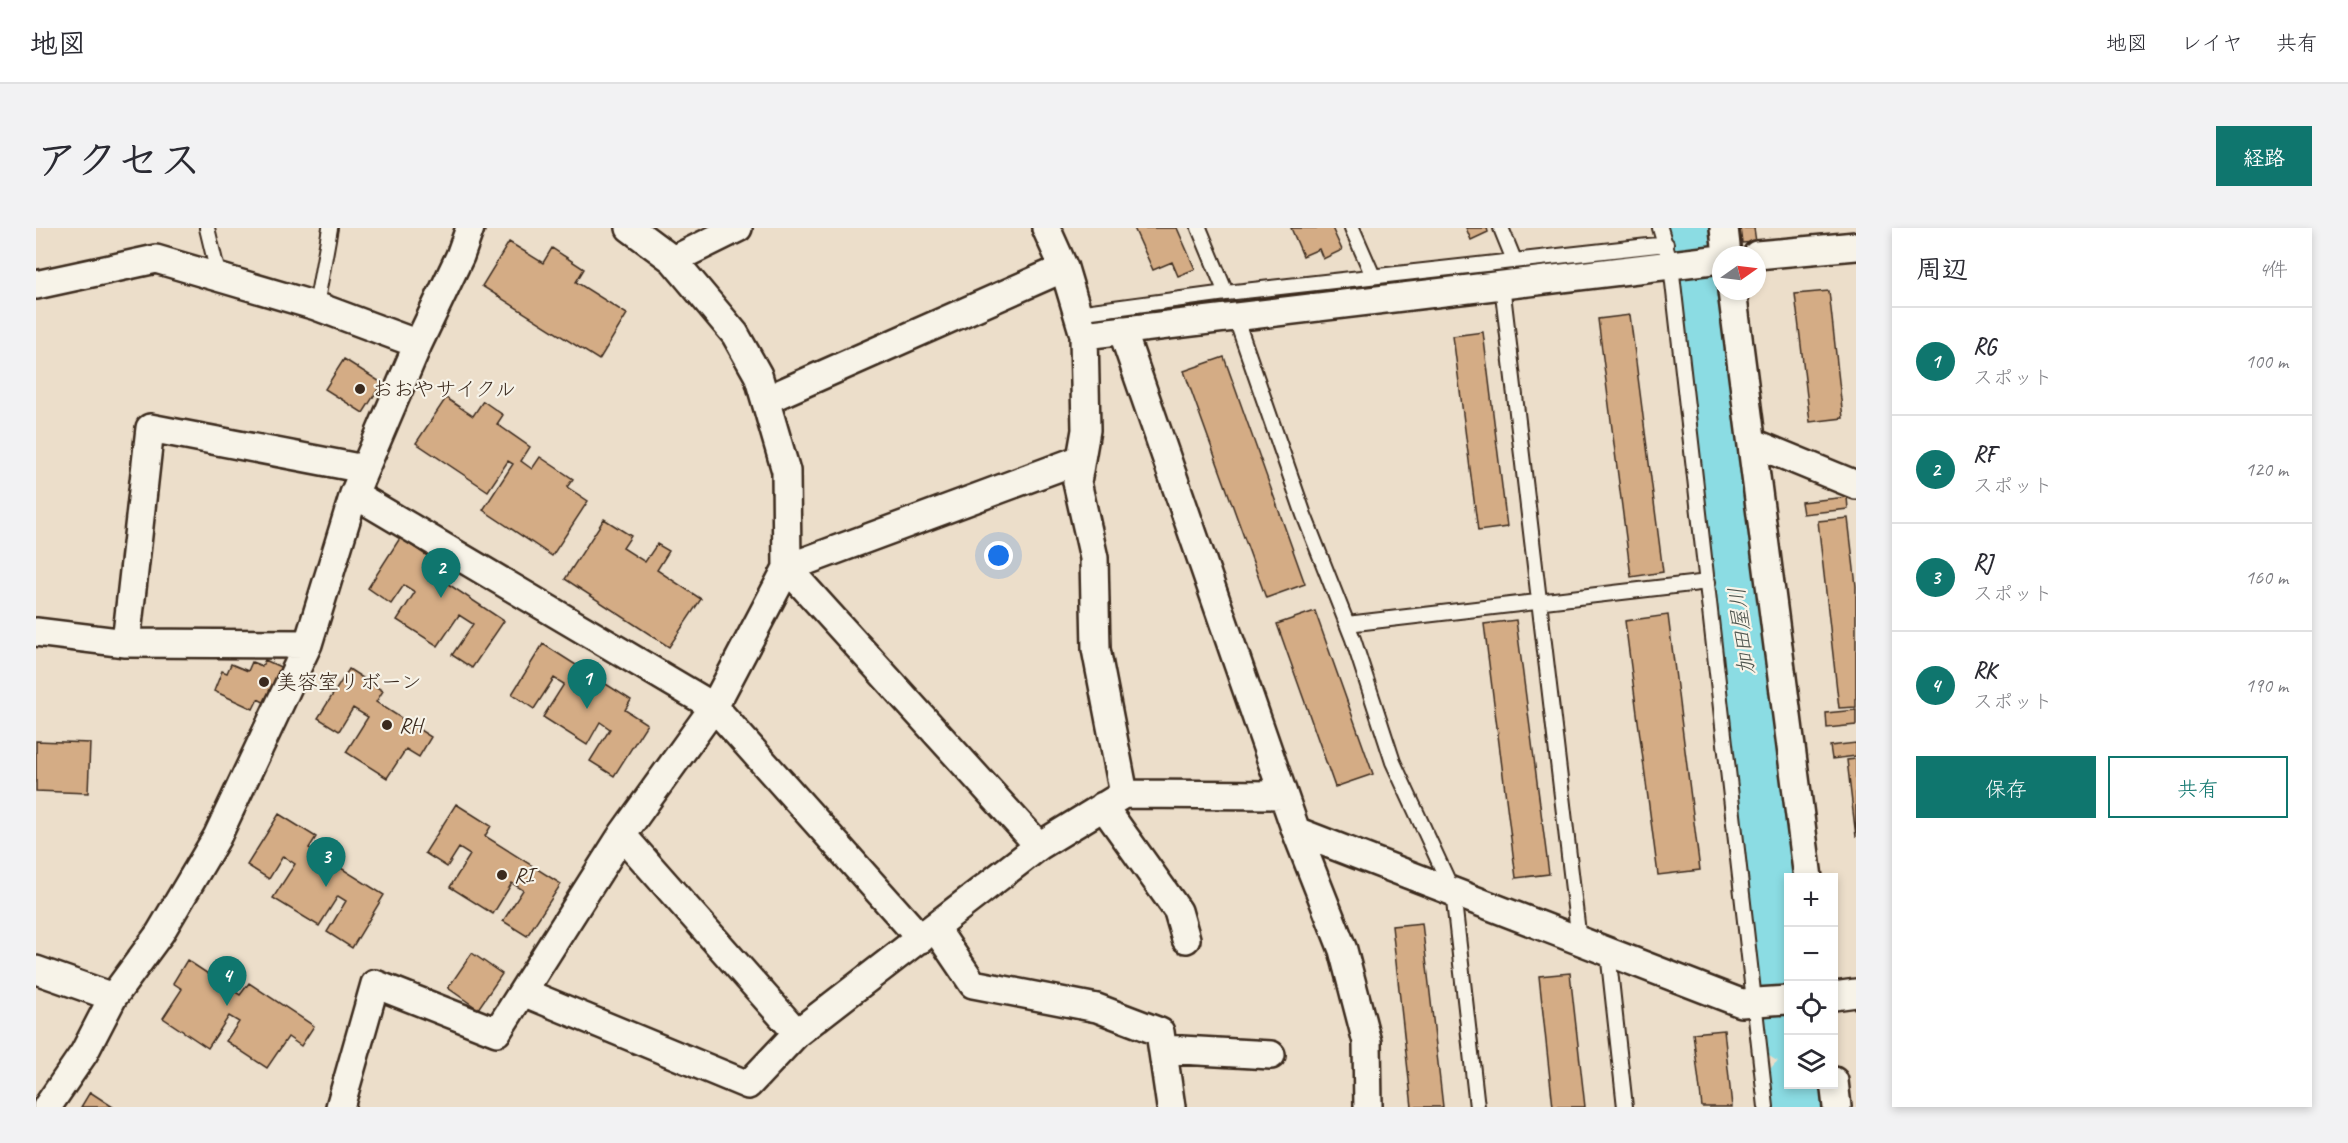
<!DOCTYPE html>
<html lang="ja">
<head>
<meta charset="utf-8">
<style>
  :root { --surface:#fff; --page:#f2f2f3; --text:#2b2b33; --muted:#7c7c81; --line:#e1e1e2; --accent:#0f766e }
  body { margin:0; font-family:Caveat,"Klee One",sans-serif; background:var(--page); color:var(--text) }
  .controls { position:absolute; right:18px; bottom:18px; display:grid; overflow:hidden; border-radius:0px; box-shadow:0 3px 9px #0003 }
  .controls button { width:54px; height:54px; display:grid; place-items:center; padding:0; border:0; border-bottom:2px solid var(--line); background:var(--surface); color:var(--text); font:30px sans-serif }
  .compass { position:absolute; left:1676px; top:18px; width:54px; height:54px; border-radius:50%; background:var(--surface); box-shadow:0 3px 9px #0003; rotate:76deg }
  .you { position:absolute; left:963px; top:328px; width:21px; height:21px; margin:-15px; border:4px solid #fff; border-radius:50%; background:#1a73e8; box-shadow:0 0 0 9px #1a73e833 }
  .badge { display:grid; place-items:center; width:39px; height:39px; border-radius:50%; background:var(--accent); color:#fff; font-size:20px; font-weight:700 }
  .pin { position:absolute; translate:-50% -50px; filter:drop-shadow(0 2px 3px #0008) }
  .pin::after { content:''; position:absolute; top:32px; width:21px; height:18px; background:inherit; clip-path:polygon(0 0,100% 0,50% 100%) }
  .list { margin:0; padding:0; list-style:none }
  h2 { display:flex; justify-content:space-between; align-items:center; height:78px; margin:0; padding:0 24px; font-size:26px }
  h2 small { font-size:20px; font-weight:400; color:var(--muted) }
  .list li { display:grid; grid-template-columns:39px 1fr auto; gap:18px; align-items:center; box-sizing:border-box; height:108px; padding:0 24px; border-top:2px solid var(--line) }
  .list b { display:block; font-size:22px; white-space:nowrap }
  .list p { margin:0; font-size:20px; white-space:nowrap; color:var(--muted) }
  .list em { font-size:20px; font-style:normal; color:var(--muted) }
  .actions { display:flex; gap:12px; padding:18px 24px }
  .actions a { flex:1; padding:14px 0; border:2px solid var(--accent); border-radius:0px; text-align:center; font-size:21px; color:var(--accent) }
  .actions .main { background:var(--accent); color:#fff }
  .icon { flex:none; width:33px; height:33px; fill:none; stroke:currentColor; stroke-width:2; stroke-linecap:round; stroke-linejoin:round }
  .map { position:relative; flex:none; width:1820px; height:879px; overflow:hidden; border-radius:0px }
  header { display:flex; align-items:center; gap:36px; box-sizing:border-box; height:84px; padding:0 30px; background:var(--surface); border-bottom:2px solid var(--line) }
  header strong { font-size:28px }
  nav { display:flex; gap:33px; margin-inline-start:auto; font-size:21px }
  .intro { display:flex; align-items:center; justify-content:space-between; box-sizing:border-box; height:144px; padding:0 36px }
  h1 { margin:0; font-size:42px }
  .button { padding:15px 27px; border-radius:0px; background:var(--accent); color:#fff; font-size:21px; font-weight:700 }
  main { display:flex; gap:36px; padding:0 36px }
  aside { flex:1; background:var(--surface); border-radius:0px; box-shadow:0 3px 9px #0003 }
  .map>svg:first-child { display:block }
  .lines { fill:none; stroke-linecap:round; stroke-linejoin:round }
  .river { stroke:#8bdce3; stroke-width:56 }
  .building { fill:#d4ac85; stroke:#3b2a1e; stroke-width:1.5 }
  .lane-casing { stroke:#3b2a1e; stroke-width:18 }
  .street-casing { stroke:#3b2a1e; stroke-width:32 }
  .lane { stroke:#f7f3e8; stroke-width:14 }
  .street { stroke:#f7f3e8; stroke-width:27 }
  .poi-dot { fill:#3b2a1e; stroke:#f7f3e8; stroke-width:2 }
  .labels { text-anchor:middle; stroke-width:4.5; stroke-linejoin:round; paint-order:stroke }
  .poi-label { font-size:21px; fill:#3b2a1e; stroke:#f7f3e8; text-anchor:start }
  .water-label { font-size:22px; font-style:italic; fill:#4f564f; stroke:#f7f3e8 }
</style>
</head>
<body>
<header>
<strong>地図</strong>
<nav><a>地図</a><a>レイヤ</a><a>共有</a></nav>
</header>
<div class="intro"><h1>アクセス</h1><a class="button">経路</a></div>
<main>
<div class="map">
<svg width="1820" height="879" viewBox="0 0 1820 879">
  <rect width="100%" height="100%" fill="#ecdeca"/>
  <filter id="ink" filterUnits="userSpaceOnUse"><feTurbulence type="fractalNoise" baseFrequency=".0167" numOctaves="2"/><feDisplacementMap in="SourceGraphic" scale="12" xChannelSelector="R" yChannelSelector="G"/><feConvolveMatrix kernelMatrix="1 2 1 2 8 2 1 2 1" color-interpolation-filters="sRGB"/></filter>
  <g filter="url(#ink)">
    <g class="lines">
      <path class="river" d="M1657 0 1752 807
        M1758 856 1761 879"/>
    </g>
    <path class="building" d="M1098 0H1141L1159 41 1142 48 1136 34 1117 42Z
      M1255 0H1296L1306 22 1287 31 1283 21 1267 28Z
      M1430 0H1451L1452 4 1435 12Z
      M1704 0H1718L1720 14 1706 15Z
      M473 14 507 35 516 20 548 41 540 54 591 86 563 132 446 58Z
      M1793 63 1807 190 1774 194 1759 66Z
      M1594 87 1627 344 1595 349 1562 91Z
      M1447 104 1471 299 1442 303 1417 108Z
      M1188 129 1269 356 1230 370 1148 143Z
      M308 131 346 155 327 185 289 161Z
      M410 170 437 188 447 173 467 187 461 196 494 219 485 233 496 241 504 229 537 251 531 259 552 273 516 328 447 282 477 236 472 233 452 263 380 215Z
      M1811 269 1812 281 1767 286 1765 274Z
      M1812 290 1820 358V479L1803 480 1782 293Z
      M568 291 595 308 587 320 609 334 621 316 633 323 621 342 665 371 633 419 529 351Z
      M364 310 397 332 391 342 468 393 436 440 416 427 437 396 423 387 402 418 361 392 379 364 368 357 355 376 332 360Z
      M1279 383 1337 546 1299 559 1241 396Z
      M1632 387 1664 642 1622 647 1589 393Z
      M1480 392 1513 646 1480 650 1448 396Z
      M507 416 595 472 589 482 611 496 578 548 554 533 574 501 564 494 551 517 507 489 528 456 518 450 498 481 476 466Z
      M229 432 251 442 235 478 222 471 217 481 178 463 186 443 191 445 195 436 212 443 216 434 226 438Z
      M313 441 347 463 340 474 395 509 383 529 370 521 351 550 310 524 332 489 317 480 303 503 282 490Z
      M1820 482V497L1791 500 1790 485Z
      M0 513 54 515 52 565 0 563Z
      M1820 515V528L1796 531 1794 518Z
      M1820 531V609L1811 532Z
      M420 576 455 598 449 608 525 656 491 708 467 693 487 662 476 655 457 686 414 659 434 627 423 620 411 639 389 625Z
      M243 586 280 609 273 620 348 667 316 720 291 704 310 673 302 668 283 698 237 670 259 636 247 628 233 651 211 637Z
      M1386 695 1407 879H1376L1356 698Z
      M436 725 466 746 442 781 412 760Z
      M151 732 204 767 213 755 278 798 265 818 252 809 231 840 190 813 203 794 193 788 172 820 127 790 146 761 137 755Z
      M1534 745 1549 879H1517L1503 748Z
      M1688 802 1696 879H1666L1657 805Z
      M54 864 77 879H45Z"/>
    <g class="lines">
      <defs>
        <path id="lane" d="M171 0 183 50
          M1163 0 1190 65
          M1316 0 1337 48
          M1465 0 1478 32
          M1624 0 1635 37 1730 879
          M1466 57 1543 713
          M280 78 294 0
          M1041 85 1190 65 1630 16
          M1199 88 1268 287 1317 411 1357 534 1417 664 1441 879
          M1311 396 1672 354
          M1572 724 1589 879"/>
        <path id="street" d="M1010 0 1028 40
          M1688 0 1691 27
          M1721 27 1820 18
          M637 32 702 0
          M0 57 120 31 280 78 382 116
          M1696 63 1772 650
          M1086 102 1260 603 1307 722 1331 814 1332 879
          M732 171 1028 40 1048 107 1685 31
          M1718 215 1820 257
          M1045 231 751 340 1003 618 1088 566 1060 421 1058 330 1041 254 1050 202 1048 107
          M318 266 678 479 885 711
          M0 404 90 415 272 416
          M90 415 114 200 328 241
          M1088 566 1247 567
          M1067 578 1142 683 1150 711
          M1260 603 1705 775 1752 772
          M586 607 761 805
          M899 700 937 756 1061 780 1124 804 1135 879
          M0 742 77 769
          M487 764 712 857 761 805 1003 618
          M1798 768 1820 765
          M1127 821 1235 827
          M1798 853 1801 879
          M11 879 48 825 77 769 124 705 181 609 272 416 318 266 382 116 424 28 434 0
          M304 879 339 756 461 804 586 607 678 479 751 340 750 243 722 147 699 106 637 32 594 0"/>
      </defs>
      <use href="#lane" class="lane-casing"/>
      <use href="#street" class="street-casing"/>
      <use href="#lane" class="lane"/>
      <use href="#street" class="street"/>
    </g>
  </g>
  <g class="poi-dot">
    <circle cx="324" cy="161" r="6"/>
    <circle cx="228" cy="454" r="6"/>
    <circle cx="351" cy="497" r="6"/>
    <circle cx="466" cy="647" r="6"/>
  </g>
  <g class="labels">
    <g class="poi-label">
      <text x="336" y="168">おおやサイクル</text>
      <text x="240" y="461">美容室リボーン</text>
      <text x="363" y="504">RH</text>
      <text x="478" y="654">RI</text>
    </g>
    <g class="water-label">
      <text transform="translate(1705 403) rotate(-97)" y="8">加田屋川</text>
    </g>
  </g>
</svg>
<div class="controls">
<button>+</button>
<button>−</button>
<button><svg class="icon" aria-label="locate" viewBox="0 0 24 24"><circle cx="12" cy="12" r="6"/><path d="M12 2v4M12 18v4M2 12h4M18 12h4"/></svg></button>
<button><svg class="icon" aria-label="layers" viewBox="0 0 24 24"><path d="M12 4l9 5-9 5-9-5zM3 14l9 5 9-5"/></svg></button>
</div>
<svg class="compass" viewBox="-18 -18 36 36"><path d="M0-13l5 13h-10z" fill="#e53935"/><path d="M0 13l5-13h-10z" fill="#7c7c81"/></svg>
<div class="you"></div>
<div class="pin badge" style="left:551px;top:481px">1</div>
<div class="pin badge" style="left:405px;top:370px">2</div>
<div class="pin badge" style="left:290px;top:659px">3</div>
<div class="pin badge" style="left:191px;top:778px">4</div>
</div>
<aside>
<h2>周辺<small>4件</small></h2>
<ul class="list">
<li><span class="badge">1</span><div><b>RG</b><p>スポット</p></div><em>100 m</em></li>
<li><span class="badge">2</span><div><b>RF</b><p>スポット</p></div><em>120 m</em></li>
<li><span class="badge">3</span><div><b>RJ</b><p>スポット</p></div><em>160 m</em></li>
<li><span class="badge">4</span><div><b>RK</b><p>スポット</p></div><em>190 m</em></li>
</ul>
<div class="actions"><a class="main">保存</a><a>共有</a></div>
</aside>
</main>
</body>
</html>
